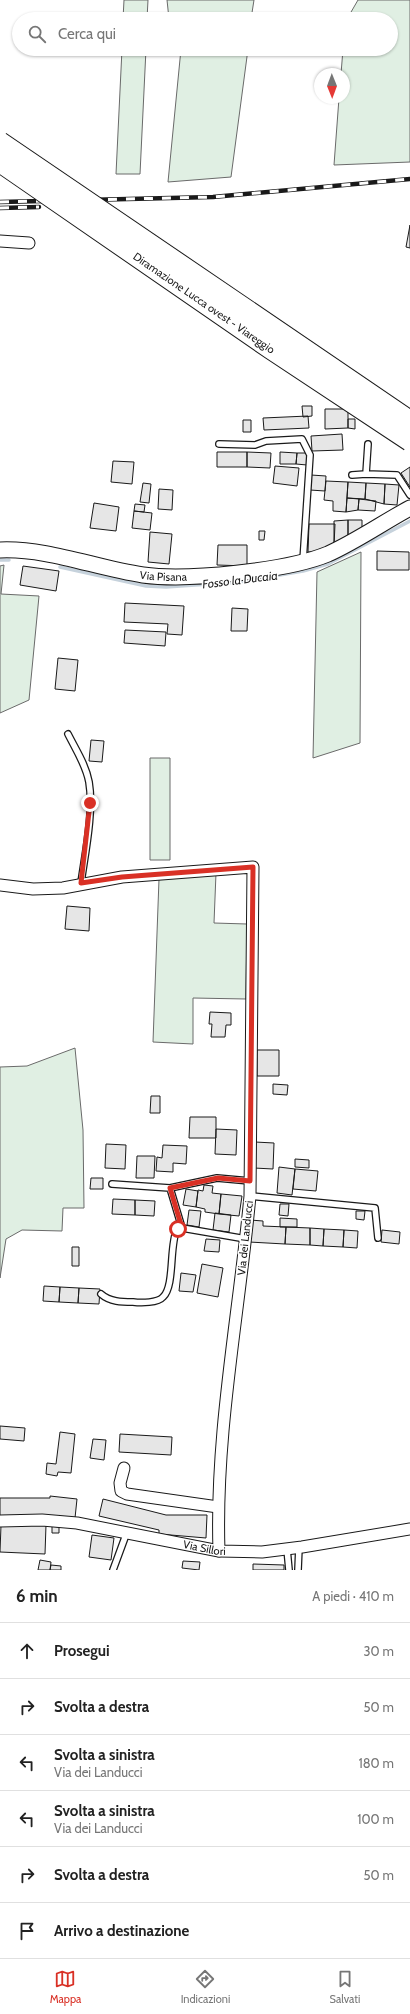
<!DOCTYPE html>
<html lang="it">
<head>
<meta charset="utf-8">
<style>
  :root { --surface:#fff; --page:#f6f6f6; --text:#222; --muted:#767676; --line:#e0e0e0; --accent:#d93025 }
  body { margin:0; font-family:Cabin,sans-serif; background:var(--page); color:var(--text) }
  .compass { position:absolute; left:314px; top:68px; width:36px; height:36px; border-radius:50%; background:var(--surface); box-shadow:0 1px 3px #0004; rotate:179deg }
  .stop { position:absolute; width:12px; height:12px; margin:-9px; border:3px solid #d93025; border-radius:50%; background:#fff }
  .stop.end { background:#d93025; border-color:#fff; box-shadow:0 1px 4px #0008 }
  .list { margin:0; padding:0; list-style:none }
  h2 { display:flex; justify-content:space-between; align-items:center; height:52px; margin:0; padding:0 16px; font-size:17px }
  h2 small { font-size:13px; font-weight:400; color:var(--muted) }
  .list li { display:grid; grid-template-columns:26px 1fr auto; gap:12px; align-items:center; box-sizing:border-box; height:56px; padding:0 16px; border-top:1px solid var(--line) }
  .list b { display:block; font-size:15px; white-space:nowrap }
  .list p { margin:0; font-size:13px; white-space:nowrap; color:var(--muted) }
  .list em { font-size:13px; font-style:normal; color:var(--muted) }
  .icon { flex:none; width:22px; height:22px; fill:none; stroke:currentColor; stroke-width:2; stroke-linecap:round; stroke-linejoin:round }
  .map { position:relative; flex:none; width:410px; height:1570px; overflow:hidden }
  .search { position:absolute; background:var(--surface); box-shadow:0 1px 3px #0004; left:12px; right:12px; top:12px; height:44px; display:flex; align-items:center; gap:10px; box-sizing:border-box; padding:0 14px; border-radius:22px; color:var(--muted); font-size:15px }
  .sheet { height:388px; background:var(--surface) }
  nav { display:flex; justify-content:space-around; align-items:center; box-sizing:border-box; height:56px; border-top:1px solid var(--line); background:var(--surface); font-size:11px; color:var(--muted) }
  nav a { display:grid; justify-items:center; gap:2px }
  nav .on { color:var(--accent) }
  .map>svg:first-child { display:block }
  .green { fill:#e0efe3; stroke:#6a6a6a }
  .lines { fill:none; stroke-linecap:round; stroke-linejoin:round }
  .stream { stroke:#c6d2dc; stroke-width:3.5 }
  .building { fill:#e6e6e6; stroke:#1a1a1a }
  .lane-casing { stroke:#1a1a1a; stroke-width:8 }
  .street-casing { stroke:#1a1a1a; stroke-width:13 }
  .secondary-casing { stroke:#1a1a1a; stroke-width:17 }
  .lane { stroke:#fff; stroke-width:5.5 }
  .street { stroke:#fff; stroke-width:11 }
  .secondary { stroke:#fff; stroke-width:15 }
  .rail-casing { stroke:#1a1a1a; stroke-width:4.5 }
  .rail { stroke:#fff; stroke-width:3; stroke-dasharray:9; stroke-linecap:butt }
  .highway-bridge-casing { stroke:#1a1a1a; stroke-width:22; stroke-linecap:butt }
  .highway-bridge { stroke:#fff; stroke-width:20 }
  .route { stroke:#d93025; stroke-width:5 }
  .labels { text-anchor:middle; stroke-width:3; stroke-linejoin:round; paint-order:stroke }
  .street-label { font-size:11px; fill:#1a1a1a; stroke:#fff }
  .water-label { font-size:12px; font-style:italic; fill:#1a1a1a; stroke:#fff }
</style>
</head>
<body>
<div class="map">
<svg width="410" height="1570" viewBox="0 0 410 1570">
  <rect width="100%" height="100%" fill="#fff"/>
  <path class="green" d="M124 0H148L147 19H123Z
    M167 0H254L251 19H169Z
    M358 0H410V162L334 165 339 98H344V74H341L343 49H391V19H347Z
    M122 49H146L140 174H116Z
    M181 49H248L231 177 168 182Z
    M361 552 360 743 313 758 317 572Z
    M4 565 1 594 39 596 29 700 0 713V566Z
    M150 758H170V860H150Z
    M216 873 214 923 247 924 246 999 193 998V1044L153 1042 159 879Z
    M75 1048 83 1130 84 1208H63L62 1231 22 1230 6 1239 0 1278V1067L27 1066Z"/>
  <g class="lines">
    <path class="stream" d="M0 560H9
      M60 567 146 586 166 587 239 582 303 571 328 564 410 521"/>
  </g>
  <path class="building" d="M410 225V248L406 247Z
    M302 406H312V416L303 417Z
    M325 409H348V428L325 429Z
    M308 416 309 428 264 430 263 418Z
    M348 419H355V429L348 428Z
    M243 420H251V432H243Z
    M342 434 343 450 312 451 311 436Z
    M217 452H247V467H217Z
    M247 452 271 453 270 468 247 467Z
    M280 452 297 453 296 464H280Z
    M297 453H308L307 465 296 464Z
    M113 461 134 462 132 484 111 482Z
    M275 466 299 468 297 486 273 483Z
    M410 467V487L401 473Z
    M311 475 326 476 325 491 310 490Z
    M326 481 348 482 346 512 333 511V501L324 500Z
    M348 482 366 483 365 499 347 498Z
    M143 483 151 484 149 503 140 502Z
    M366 483 385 484 384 504 365 499Z
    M385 484 399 485 397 505 384 504Z
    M159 489 173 490 172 510 158 509Z
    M347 498 359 499 358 510 346 512Z
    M359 499 376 501 375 511 358 510Z
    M94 503 119 507 116 531 90 528Z
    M135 504 145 505 144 512 134 511Z
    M134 511 152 513 150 530 132 528Z
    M348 520H362V531L348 538Z
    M348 520V538L334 546V521Z
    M309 524H335L334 546 320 552H308Z
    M259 531H265L264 540H259Z
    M150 532 172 534 169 564 148 562Z
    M218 545H247V566L217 565Z
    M377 551 409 552V570H377Z
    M23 566 59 571 56 591 20 585Z
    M125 603 184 606 182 635 167 634 168 624 124 622Z
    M232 608 248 609 247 631H231Z
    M125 630 166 632 165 646 124 643Z
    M58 658 78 660 75 691 55 689Z
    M91 740 104 741 102 762 89 761Z
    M67 906 90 908 89 931 65 929Z
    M210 1012 231 1013V1025H226L225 1037H211L212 1024H209Z
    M257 1050H279V1076H257Z
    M273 1084 288 1085 287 1095 273 1094Z
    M151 1096H160V1113H150Z
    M190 1117H216V1138H189Z
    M216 1129 237 1130 236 1155 215 1154Z
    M255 1142 274 1143 273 1169 254 1168Z
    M106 1144 126 1145 125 1169 105 1168Z
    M163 1145 187 1146 186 1164 173 1163V1172L156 1171 157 1157 162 1158Z
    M137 1156H155L154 1178H136Z
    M295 1159 309 1160V1168L295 1167Z
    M279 1167 295 1169 292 1195 277 1193Z
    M295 1169 318 1171 316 1191 293 1189Z
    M91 1178H103V1189H90Z
    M204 1185 213 1186 212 1193 221 1194 219 1214 205 1212V1209L196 1207 198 1190 203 1191Z
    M186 1189 198 1191 196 1207 183 1205Z
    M221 1194 242 1196 239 1216 219 1214Z
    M113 1199 135 1200V1215L112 1214Z
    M135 1200 155 1201 154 1216 135 1215Z
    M280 1204H289L288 1216 279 1215Z
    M189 1210 201 1211 199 1227 187 1225Z
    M356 1211H365L364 1220 356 1219Z
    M215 1213 231 1215 229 1232 213 1230Z
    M280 1218 297 1219V1227H280Z
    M250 1220 263 1221V1226L286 1227 285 1244 249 1242Z
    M286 1227 310 1228V1245L285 1244Z
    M310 1228 324 1229 323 1246 310 1245Z
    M324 1229 344 1230 343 1247 323 1246Z
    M344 1230 358 1231 357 1248 343 1247Z
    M382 1230 400 1232 399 1244 381 1242Z
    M206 1239 220 1240 219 1252 204 1251Z
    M72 1247H79V1266H72Z
    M202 1264 223 1268 218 1297 197 1293Z
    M181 1273 196 1275 193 1292 179 1291Z
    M44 1286 60 1287 59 1302 43 1301Z
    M60 1287 79 1288 78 1303 59 1302Z
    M79 1288 100 1289 99 1304 78 1303Z
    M0 1426 25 1428 24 1441 0 1439Z
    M60 1432 75 1434 71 1473 58 1472 57 1476 46 1474 47 1463 56 1464Z
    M120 1434 172 1437 171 1455 119 1452Z
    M93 1439 106 1440 104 1460 90 1458Z
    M50 1496 77 1499 75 1518 0 1516V1498H50Z
    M103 1499 166 1515H207L206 1538 159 1534V1530L99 1516Z
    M1 1525H46L45 1554 0 1552Z
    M52 1526 59 1527V1533H52Z
    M92 1535 114 1538 111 1560 89 1557Z
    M40 1560 51 1562 50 1570H38Z
    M183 1561 200 1562 199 1570 182 1568Z
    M253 1564 284 1565V1570H253Z
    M51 1565 61 1566V1570H50Z"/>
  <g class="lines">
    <defs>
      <path id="lane" d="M219 444 255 445 266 441 302 439 310 455 303 561
        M368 444 366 474 397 475 410 495
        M352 475 366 474
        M68 734C76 750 86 765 89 782 94 811 85 854 81 883
        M112 1184 170 1188 217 1178 250 1181
        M170 1188 182 1228
        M250 1196 375 1208 378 1238
        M101 1294C110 1302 122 1302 133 1302 141 1303 158 1303 163 1297 175 1286 169 1245 177 1229L182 1228 246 1239
        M287 1549 289 1570
        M113 1570 127 1532
        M298 1570 299 1547"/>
      <g id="street">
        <path d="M0 241 29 243"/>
        <path d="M0 885 33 889 63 888 122 877 253 867 250 1196C239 1315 215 1433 219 1551"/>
        <path d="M124 1468 120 1483 121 1491 127 1494 218 1507"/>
        <path id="s1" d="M0 1521 42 1520 77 1523 219 1551 262 1552 302 1547 410 1529"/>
      </g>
      <g id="secondary">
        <path id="s2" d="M0 550C49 548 95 568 143 575 187 581 287 571 328 554 355 542 384 522 410 508"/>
      </g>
    </defs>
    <use href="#lane" class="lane-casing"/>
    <use href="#street" class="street-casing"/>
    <use href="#secondary" class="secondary-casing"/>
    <use href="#lane" class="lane"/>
    <use href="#street" class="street"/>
    <use href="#secondary" class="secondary"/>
    <defs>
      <path id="rail" d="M0 202 213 197 410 179
        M0 208 39 207"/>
    </defs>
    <use href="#rail" class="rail-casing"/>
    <use href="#rail" class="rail"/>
    <defs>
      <g id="highway-bridge">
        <path d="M0 142 410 421"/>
        <path id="s3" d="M0 162 271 349 410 441"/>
      </g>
    </defs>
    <use href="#highway-bridge" class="highway-bridge-casing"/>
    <use href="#highway-bridge" class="highway-bridge"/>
  </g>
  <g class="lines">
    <path class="route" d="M90 803 81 883 122 877 253 867 250 1181 218 1178 170 1188 182 1228 178 1229"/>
  </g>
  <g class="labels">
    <g class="street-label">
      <text dy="4" stroke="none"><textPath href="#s3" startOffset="248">Diramazione Lucca ovest - Viareggio</textPath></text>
      <text dy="4" stroke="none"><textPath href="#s2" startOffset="166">Via Pisana</textPath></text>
      <text transform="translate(245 1238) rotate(-84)" y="4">Via dei Landucci</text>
      <text dy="4" stroke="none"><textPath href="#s1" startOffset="207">Via Sillori</textPath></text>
    </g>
    <g class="water-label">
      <text transform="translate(240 580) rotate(-7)" y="4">Fosso la Ducaia</text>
    </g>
  </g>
</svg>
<svg class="compass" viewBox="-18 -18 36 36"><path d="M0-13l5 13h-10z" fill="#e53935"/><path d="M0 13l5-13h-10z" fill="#767676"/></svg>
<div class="stop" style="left:178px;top:1229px"></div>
<div class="stop end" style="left:90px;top:803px"></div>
<div class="search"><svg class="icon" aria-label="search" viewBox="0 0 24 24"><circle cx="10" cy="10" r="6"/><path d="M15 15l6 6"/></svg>Cerca qui</div>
</div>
<section class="sheet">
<h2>6 min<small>A piedi · 410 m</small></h2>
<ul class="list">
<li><svg class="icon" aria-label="ahead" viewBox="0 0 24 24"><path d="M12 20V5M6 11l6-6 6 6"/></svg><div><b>Prosegui</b></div><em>30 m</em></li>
<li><svg class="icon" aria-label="right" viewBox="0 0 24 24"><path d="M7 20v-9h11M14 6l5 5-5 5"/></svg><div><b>Svolta a destra</b></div><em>50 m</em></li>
<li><svg class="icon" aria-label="left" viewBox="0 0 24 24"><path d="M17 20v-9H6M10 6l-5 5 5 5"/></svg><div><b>Svolta a sinistra</b><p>Via dei Landucci</p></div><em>180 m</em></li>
<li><svg class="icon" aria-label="left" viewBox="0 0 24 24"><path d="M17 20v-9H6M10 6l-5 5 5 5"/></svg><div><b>Svolta a sinistra</b><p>Via dei Landucci</p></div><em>100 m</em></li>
<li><svg class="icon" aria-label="right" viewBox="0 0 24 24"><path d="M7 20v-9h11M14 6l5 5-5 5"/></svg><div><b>Svolta a destra</b></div><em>50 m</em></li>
<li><svg class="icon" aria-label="arrive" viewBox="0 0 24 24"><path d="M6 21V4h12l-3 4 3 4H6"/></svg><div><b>Arrivo a destinazione</b></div></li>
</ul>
</section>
<nav>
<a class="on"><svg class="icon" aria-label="map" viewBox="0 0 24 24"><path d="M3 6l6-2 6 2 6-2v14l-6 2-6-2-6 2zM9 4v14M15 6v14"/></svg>Mappa</a>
<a><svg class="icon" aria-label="directions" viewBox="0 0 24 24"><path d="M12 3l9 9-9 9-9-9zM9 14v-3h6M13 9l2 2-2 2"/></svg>Indicazioni</a>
<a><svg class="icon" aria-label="saved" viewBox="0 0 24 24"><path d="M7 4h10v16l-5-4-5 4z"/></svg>Salvati</a>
</nav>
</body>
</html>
